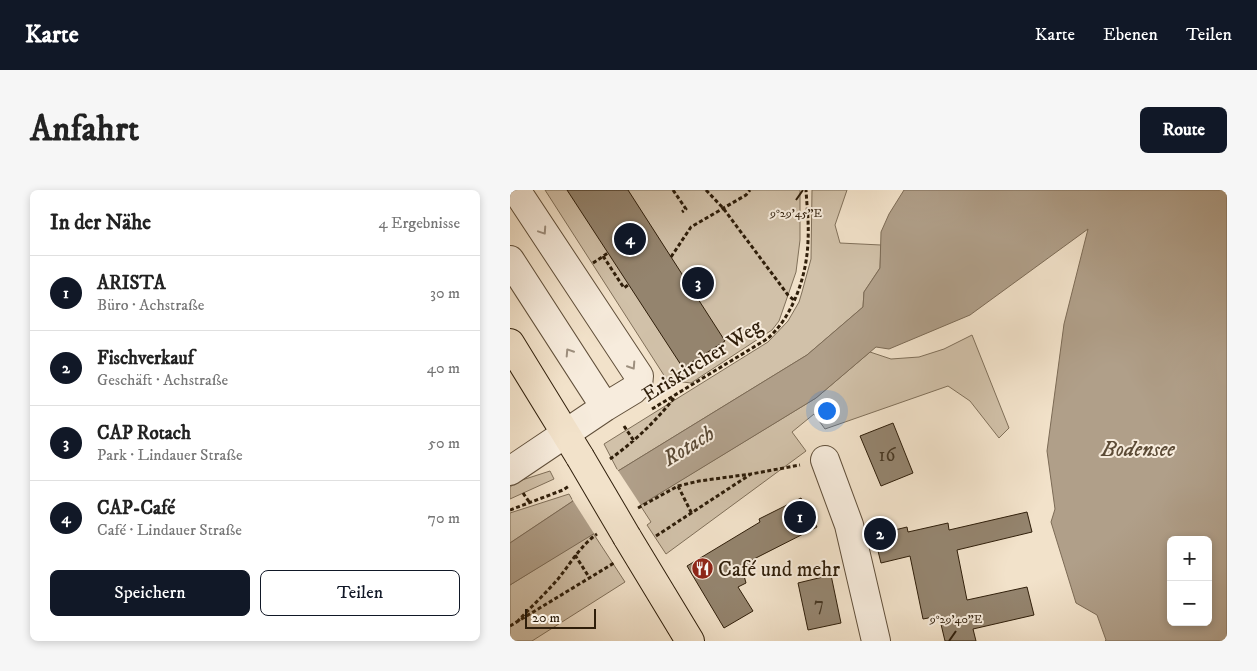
<!DOCTYPE html>
<html lang="de">
<head>
<meta charset="utf-8">
<style>
  :root { --surface:#fff; --page:#f6f6f6; --text:#222; --muted:#767676; --line:#e0e0e0; --accent:#111827 }
  body { margin:0; font-family:"IM FELL DW Pica",serif; background:var(--page); color:var(--text) }
  .controls { position:absolute; right:15px; bottom:15px; display:grid; overflow:hidden; border-radius:8px; box-shadow:0 2px 8px #0003 }
  .controls button { width:45px; height:45px; display:grid; place-items:center; padding:0; border:0; border-bottom:1px solid var(--line); background:var(--surface); color:var(--text); font:25px sans-serif }
  .scale { position:absolute; left:15px; bottom:12px; width:71px; box-sizing:border-box; padding-left:5px; border:2px solid #2f1e0a; border-top:0; font-size:14px; line-height:18px; white-space:nowrap; color:#2f1e0a; -webkit-text-stroke:4px #f7ecdd; paint-order:stroke }
  .you { position:absolute; left:316px; top:220px; width:18px; height:18px; margin:-12px; border:4px solid #fff; border-radius:50%; background:#1a73e8; box-shadow:0 0 0 8px #1a73e833 }
  .badge { display:grid; place-items:center; width:32px; height:32px; border-radius:50%; background:var(--accent); color:#fff; font-size:16px; font-weight:700 }
  .pin { position:absolute; translate:-50% -50%; border:2px solid #fff; box-shadow:0 1px 5px #0006 }
  .list { margin:0; padding:0; list-style:none }
  h2 { display:flex; justify-content:space-between; align-items:center; height:65px; margin:0; padding:0 20px; font-size:21px }
  h2 small { font-size:16px; font-weight:400; color:var(--muted) }
  .list li { display:grid; grid-template-columns:32px 1fr auto; gap:15px; align-items:center; box-sizing:border-box; height:75px; padding:0 20px; border-top:1px solid var(--line) }
  .list b { display:block; font-size:19px; white-space:nowrap }
  .list p { margin:0; font-size:16px; white-space:nowrap; color:var(--muted) }
  .list em { font-size:16px; font-style:normal; color:var(--muted) }
  .actions { display:flex; gap:10px; padding:15px 20px }
  .actions a { flex:1; padding:11px 0; border:1px solid var(--accent); border-radius:8px; text-align:center; font-size:18px; color:var(--accent) }
  .actions .main { background:var(--accent); color:#fff }
  .map { position:relative; flex:none; width:717px; height:451px; overflow:hidden; border-radius:8px }
  header { display:flex; align-items:center; gap:30px; box-sizing:border-box; height:70px; padding:0 25px; background:var(--accent); color:#fff }
  header strong { font-size:24px }
  nav { display:flex; gap:28px; margin-inline-start:auto; font-size:18px }
  .intro { display:flex; align-items:center; justify-content:space-between; box-sizing:border-box; height:120px; padding:0 30px }
  h1 { margin:0; font-size:35px }
  .button { padding:12px 22px; border-radius:8px; background:var(--accent); color:#fff; font-size:18px; font-weight:700 }
  main { display:flex; gap:30px; padding:0 30px }
  aside { flex:1; background:var(--surface); border-radius:8px; box-shadow:0 2px 8px #0003 }
  .map>svg:first-child { display:block }
  .green { fill:#d1c1a9; stroke:#80705a }
  .water { fill:#b09f89; stroke:#7c6b56; fill-rule:evenodd }
  .pier { fill:#f2e2ca }
  .building { fill:#94846e; stroke:#2f1e0a }
  .lines { fill:none; stroke-linecap:round; stroke-linejoin:round }
  .minor-casing { stroke:#604f3a; stroke-width:30 }
  .major-casing { stroke:#2f1e0a; stroke-width:30 }
  .path { stroke:#2f1e0a; stroke-width:3; stroke-dasharray:4 2.5; stroke-linecap:butt }
  .minor { stroke:#f7ecdd; stroke-width:28 }
  .major { stroke:#f2e2ca; stroke-width:28 }
  .major-bridge-casing { stroke:#2f1e0a; stroke-width:30; stroke-linecap:butt }
  .major-bridge { stroke:#f2e2ca; stroke-width:28 }
  .oneway { stroke:#9d8f7e }
  .ticks { fill:none; stroke:#2f1e0a; stroke-width:2 }
  .labels { text-anchor:middle; stroke-width:4; stroke-linejoin:round; paint-order:stroke }
  .number-label { font-size:19px; fill:#483823 }
  .street-label { font-size:21px; fill:#2f1e0a; stroke:#f7ecdd }
  .poi-label { font-size:21px; fill:#2f1e0a; stroke:#f7ecdd; text-anchor:start }
  .water-label { font-size:22px; font-style:italic; fill:#5c4b36; stroke:#f7ecdd }
  .ticks-label { font-size:12px; text-anchor:middle; fill:#2f1e0a; stroke:#f7ecdd; stroke-width:4; stroke-linejoin:round; paint-order:stroke }
</style>
</head>
<body>
<header>
<strong>Karte</strong>
<nav><a>Karte</a><a>Ebenen</a><a>Teilen</a></nav>
</header>
<div class="intro"><h1>Anfahrt</h1><a class="button">Route</a></div>
<main>
<aside>
<h2>In der Nähe<small>4 Ergebnisse</small></h2>
<ul class="list">
<li><span class="badge">1</span><div><b>ARISTA</b><p>Büro · Achstraße</p></div><em>30 m</em></li>
<li><span class="badge">2</span><div><b>Fischverkauf</b><p>Geschäft · Achstraße</p></div><em>40 m</em></li>
<li><span class="badge">3</span><div><b>CAP Rotach</b><p>Park · Lindauer Straße</p></div><em>50 m</em></li>
<li><span class="badge">4</span><div><b>CAP-Café</b><p>Café · Lindauer Straße</p></div><em>70 m</em></li>
</ul>
<div class="actions"><a class="main">Speichern</a><a>Teilen</a></div>
</aside>
<div class="map">
<svg width="717" height="451" viewBox="0 0 717 451">
  <rect width="100%" height="100%" fill="#f2e2ca"/>
  <filter id="stains"><feTurbulence type="fractalNoise" baseFrequency=".004" numOctaves="4"/><feColorMatrix values="0 0 0 0 .2 0 0 0 0 .09 0 0 0 0 .02 0 0 0 .5 -.17"/></filter>
  <radialGradient id="worn" r=".72"><stop offset=".6" stop-color="#630" stop-opacity="0"/><stop offset="1" stop-color="#630" stop-opacity=".3"/></radialGradient>
  <path class="green" d="M35 0H290V50L286 82 269 131 262 140 181 193 157 190Z
    M302 0H337L325 35 330 53 371 55 370 78 354 102 353 117 297 165 108 281 94 254 258 152 278 131 289 112 292 102 301 69Z
    M462 145 499 238 489 248 460 211 438 196 315 239 304 224 282 242 296 261 156 364 137 335 141 332 130 315 306 208 360 162 381 169 409 167 434 159Z
    M40 281 44 289 0 309V297L9 291Z
    M59 304 63 311 0 353V323Z
    M83 343 115 392 22 451H0V395Z"/>
  <path class="water" d="M394 0H717V451H595L596 450 587 425 566 413 541 332 545 319 537 261 554 134 578 39 460 125 379 159 366 157 306 208 0 395V353L108 281 297 165 353 117 354 102 370 78 371 42 379 24ZM661 350H698V432H661Z"/>
  <path class="pier" d="M107 279 132 317 85 345 62 309Z"/>
  <path class="building" d="M57 0H118L215 151 173 178Z
    M383 233 403 283 371 296 350 246Z
    M291 308 307 337 240 371 243 376 233 382 236 393 228 397 243 421 214 438 177 376 250 332 249 329Z
    M517 322 522 342 447 360 457 410 517 397 524 425 463 439 466 451H435L429 426 413 429 400 366 371 373 364 345 397 337 398 342 438 333 439 340Z
    M321 385 331 433 298 440 288 393Z"/>
  <g class="lines">
    <defs>
      <path id="minor" d="M0 70 95 217
        M315 270 339 335 366 451
        M0 281 95 217 123 200C128 196 129 192 129 186L6 0"/>
      <path id="major" d="M0 153 70 267
        M117 347 180 451"/>
    </defs>
    <use href="#minor" class="minor-casing"/>
    <use href="#major" class="major-casing"/>
    <path class="path" d="M163 0 176 19 172 22
      M196 0 213 18 278 105 285 111
      M93 66 114 98 118 95
      M161 67 181 37 236 5 240 0
      M83 73 98 63
      M142 219 257 149C283 127 297 85 298 51 299 34 297 17 296 0
      M114 236 124 251
      M100 269C124 252 146 231 164 208
      M168 296 182 324
      M13 303 20 313
      M128 318 168 296 189 291 241 284
      M0 320 53 300 59 296
      M146 346 241 284 290 275
      M65 365 79 387
      M7 432C20 418 35 404 48 389 60 374 71 355 87 344
      M0 436 104 373"/>
    <use href="#minor" class="minor"/>
    <use href="#major" class="major"/>
    <defs>
      <path id="major-bridge" d="M70 267 117 347"/>
    </defs>
    <use href="#major-bridge" class="major-bridge-casing"/>
    <use href="#major-bridge" class="major-bridge"/>
  </g>
  <defs><path id="oneway-chevron" d="M-2-3.5L2.5 0L-2 3.5" fill="none" stroke-width="1.6" stroke-linecap="round" stroke-linejoin="round" transform="scale(1.25)"/></defs>
  <g class="oneway">
    <use href="#oneway-chevron" transform="translate(33 41) rotate(56)"/>
    <use href="#oneway-chevron" transform="translate(59 162) rotate(-123)"/>
    <use href="#oneway-chevron" transform="translate(122 176) rotate(57)"/>
  </g>
  <path class="ticks" d="M286 10 293 0M439 451 446 441"/>
  <defs>
    <symbol id="restaurant-disc" viewBox="-11 -11 22 22"><circle r="9.5" fill="#8f2418" stroke="#f7ecdd"/><path d="M-5-6h1v4h1v-4h1v4h1v-4h1v5L-1.5 .5V6h-2V.5L-5-1ZM5-6V6H3V1.5H1.5Q1.5-4 5-6Z" fill="#fff"/></symbol>
  </defs>
  <g fill-rule="evenodd">
    <use href="#restaurant-disc" x="180" y="366" width="25" height="25"/>
  </g>
  <g class="labels">
    <g class="number-label">
      <text x="377" y="271">16</text>
      <text x="309" y="420">7</text>
    </g>
    <g class="street-label">
      <text transform="translate(192 170) rotate(-32)" y="7">Eriskircher Weg</text>
    </g>
    <g class="poi-label">
      <text x="208" y="386">Café und mehr</text>
    </g>
    <g class="water-label">
      <text transform="translate(178 255) rotate(-32)" y="8">Rotach</text>
      <text x="628" y="266">Bodensee</text>
    </g>
  </g>
  <g class="ticks-label">
    <text x="286" y="27">9°29'45"E</text>
    <text x="446" y="433">9°29'40"E</text>
  </g>
  <rect width="100%" height="100%" filter="url(#stains)"/>
  <rect width="100%" height="100%" fill="url(#worn)"/>
</svg>
<div class="controls">
<button>+</button>
<button>−</button>
</div>
<div class="scale">20 m</div>
<div class="you"></div>
<div class="pin badge" style="left:290px;top:327px">1</div>
<div class="pin badge" style="left:370px;top:344px">2</div>
<div class="pin badge" style="left:188px;top:93px">3</div>
<div class="pin badge" style="left:120px;top:49px">4</div>
</div>
</main>
</body>
</html>
